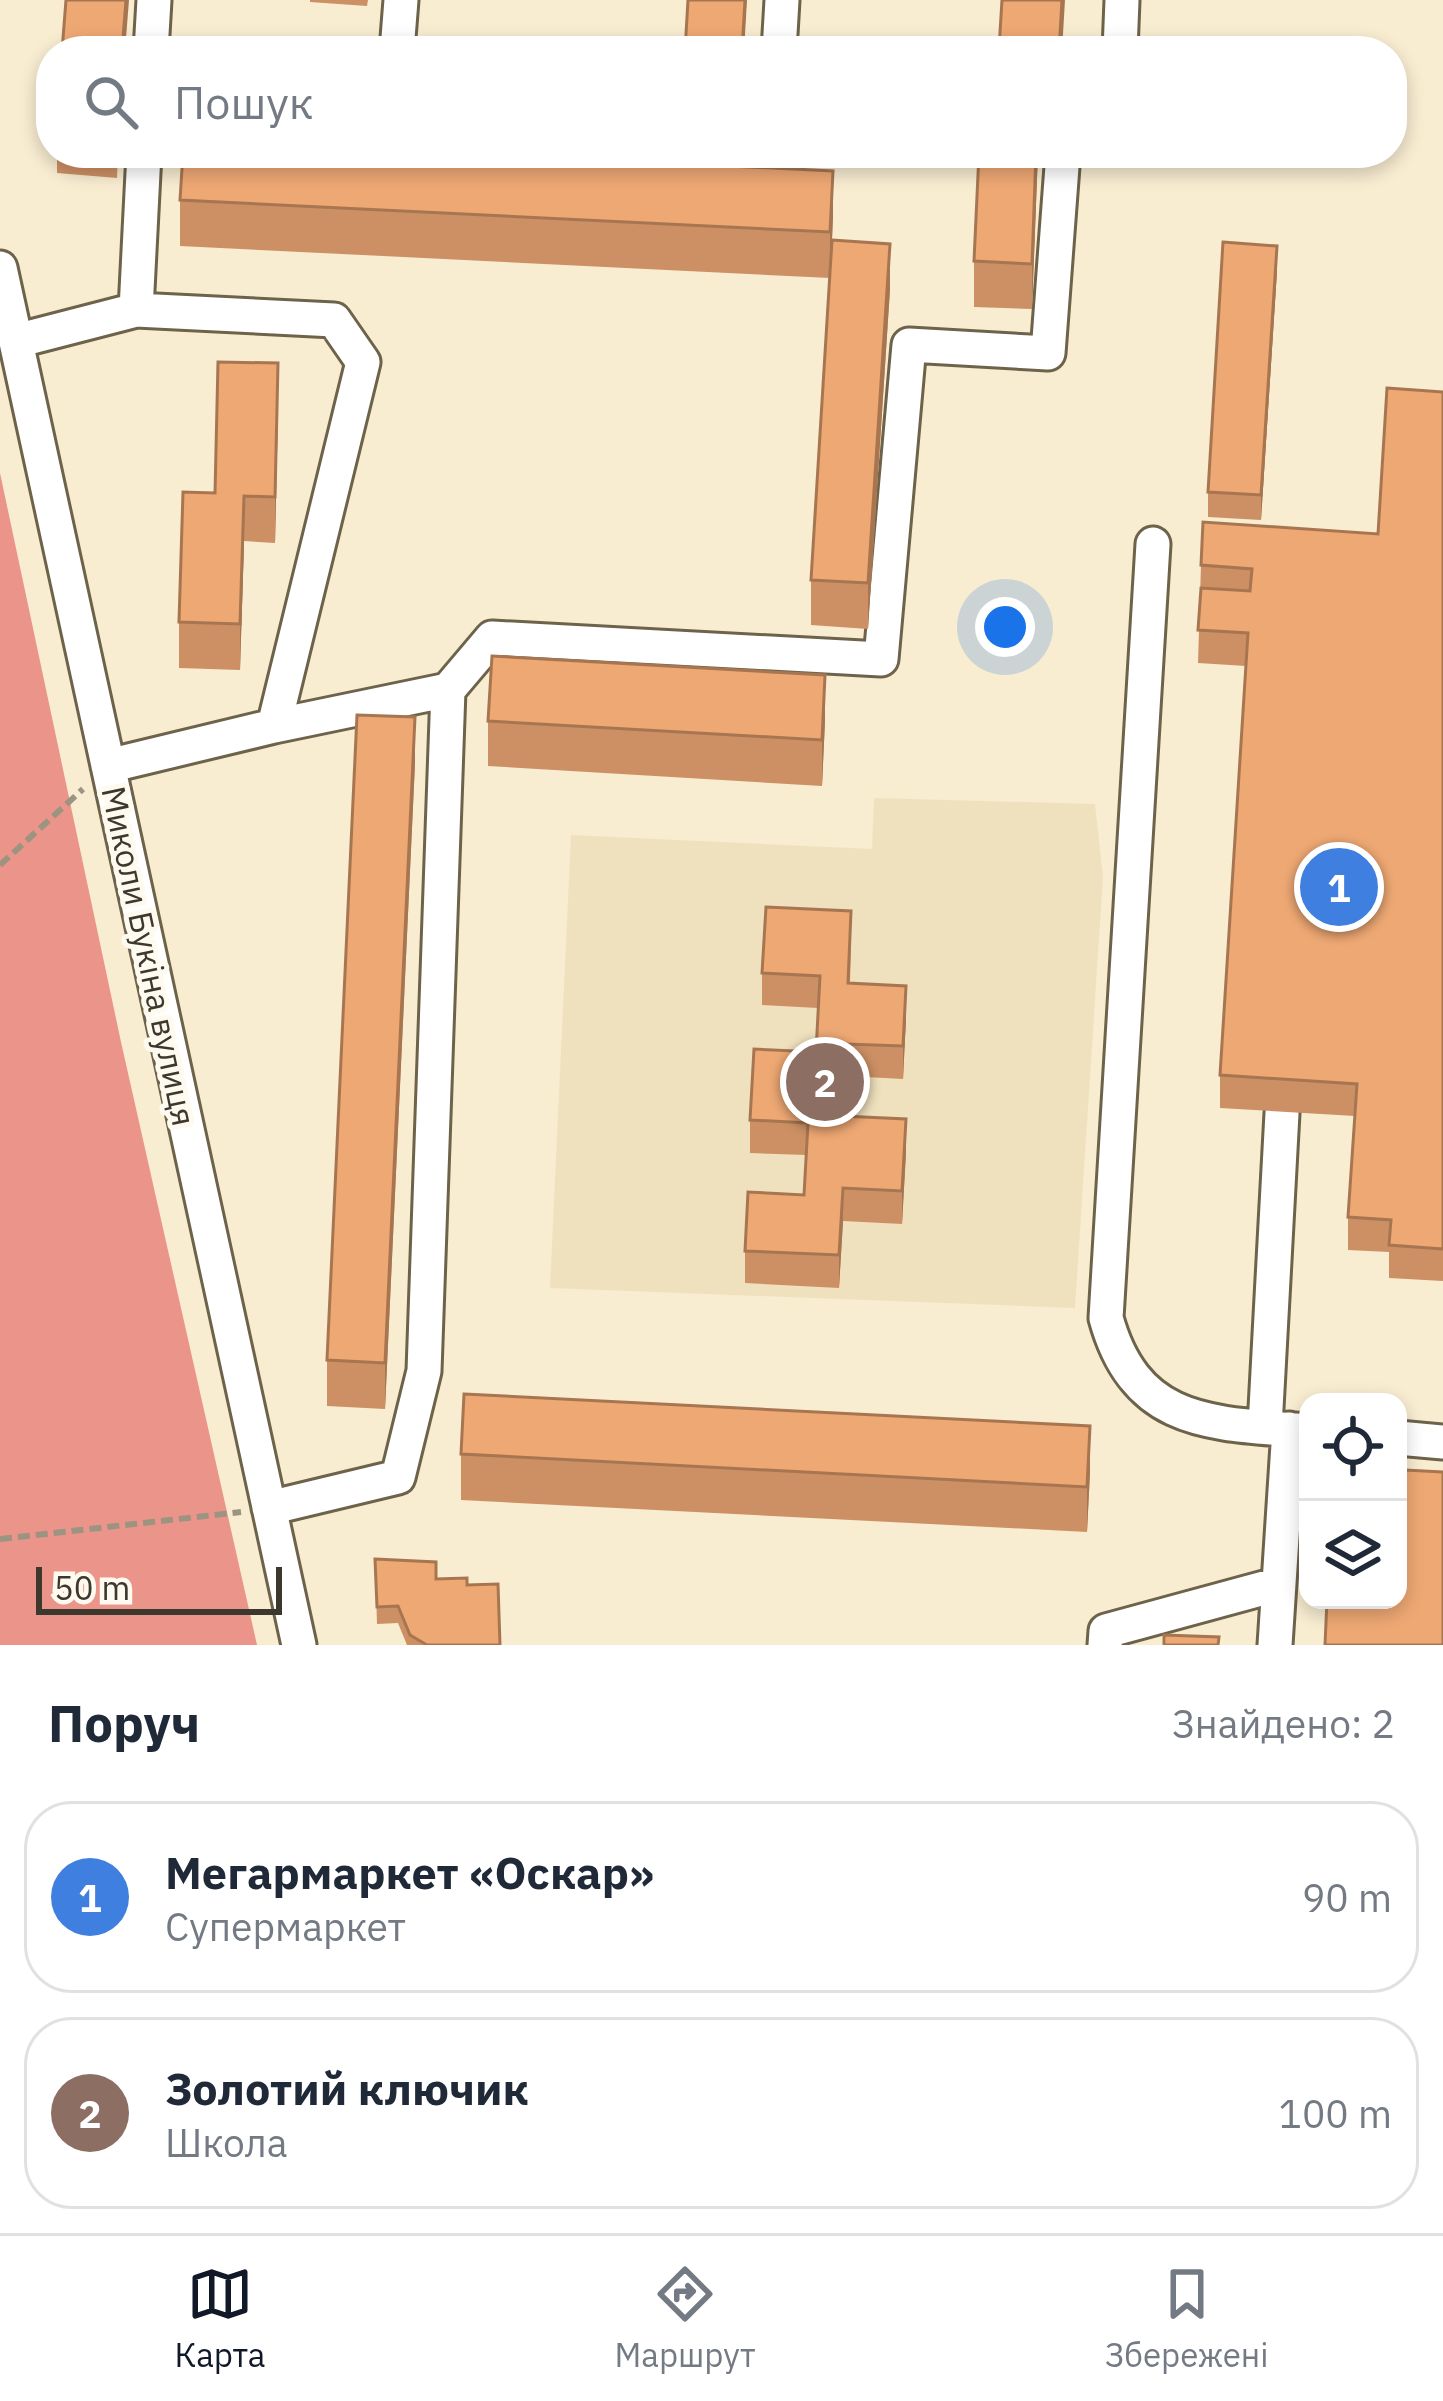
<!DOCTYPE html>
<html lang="uk">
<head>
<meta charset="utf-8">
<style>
  :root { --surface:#fff; --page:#f2f2f3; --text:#1f2937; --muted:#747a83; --line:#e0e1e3; --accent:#111827 }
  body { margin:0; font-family:"IBM Plex Sans",sans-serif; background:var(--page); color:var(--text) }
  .controls { position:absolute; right:36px; bottom:36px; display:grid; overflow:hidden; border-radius:24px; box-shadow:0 6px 18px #0003 }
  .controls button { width:108px; height:108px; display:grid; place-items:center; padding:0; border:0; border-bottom:3px solid var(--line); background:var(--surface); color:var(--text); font:60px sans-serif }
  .scale { position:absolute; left:36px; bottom:30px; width:246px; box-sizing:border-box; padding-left:12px; border:6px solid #3d382d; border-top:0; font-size:33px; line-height:42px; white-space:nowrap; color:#3d382d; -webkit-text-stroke:9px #fffaef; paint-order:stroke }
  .you { position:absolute; left:1005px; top:627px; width:42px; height:42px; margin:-30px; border:9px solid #fff; border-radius:50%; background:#1a73e8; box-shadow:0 0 0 18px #1a73e833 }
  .badge { display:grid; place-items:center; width:78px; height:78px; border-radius:50%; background:var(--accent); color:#fff; font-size:39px; font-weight:700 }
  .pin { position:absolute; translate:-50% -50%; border:6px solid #fff; box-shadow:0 3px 12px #0006 }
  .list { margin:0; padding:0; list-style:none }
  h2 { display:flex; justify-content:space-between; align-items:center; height:156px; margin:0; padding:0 48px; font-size:51px }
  h2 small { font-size:39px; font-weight:400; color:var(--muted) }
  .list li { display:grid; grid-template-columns:78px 1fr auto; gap:36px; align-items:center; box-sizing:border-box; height:192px; margin:0 24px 24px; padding:0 24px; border:3px solid var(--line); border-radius:48px }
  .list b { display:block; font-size:45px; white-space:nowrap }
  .list p { margin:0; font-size:39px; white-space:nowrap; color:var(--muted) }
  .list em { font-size:39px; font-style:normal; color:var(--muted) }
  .icon { flex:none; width:66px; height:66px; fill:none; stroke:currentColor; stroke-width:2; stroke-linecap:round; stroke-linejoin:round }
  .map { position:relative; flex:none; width:1443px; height:1645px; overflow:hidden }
  .search { position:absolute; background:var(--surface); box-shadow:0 6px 18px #0003; left:36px; right:36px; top:36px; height:132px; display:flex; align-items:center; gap:30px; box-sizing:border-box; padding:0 42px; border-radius:48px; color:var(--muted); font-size:45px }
  .sheet { height:588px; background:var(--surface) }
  nav { display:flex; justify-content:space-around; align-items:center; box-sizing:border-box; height:168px; border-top:3px solid var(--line); background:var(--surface); font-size:33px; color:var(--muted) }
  nav a { display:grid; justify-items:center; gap:6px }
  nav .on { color:var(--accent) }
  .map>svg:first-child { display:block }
  .built { fill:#f0e1be }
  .forest { fill:#eb948a }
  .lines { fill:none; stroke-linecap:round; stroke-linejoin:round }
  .minor-casing { stroke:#6d624a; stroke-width:39 }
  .path { stroke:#9c9380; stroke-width:6; stroke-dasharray:12 6; stroke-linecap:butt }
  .minor { stroke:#fff; stroke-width:33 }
  .wall { fill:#cd9064 }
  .shaded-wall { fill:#a77651 }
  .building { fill:#eea874; stroke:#a77651; stroke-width:3 }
  .labels { text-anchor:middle; stroke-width:10; stroke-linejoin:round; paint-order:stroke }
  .street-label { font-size:33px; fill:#3d382d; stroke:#fffaef }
</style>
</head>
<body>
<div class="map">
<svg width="1443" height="1645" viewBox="0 0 1443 1645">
  <rect width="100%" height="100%" fill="#f8ecd1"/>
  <path class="built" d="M874 798 1095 804 1103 877 1075 1308 550 1288 571 835 872 849Z"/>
  <path class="forest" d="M0 473 121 1042 257 1645H0Z"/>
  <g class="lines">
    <defs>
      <path id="minor" d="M398 38 401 0
        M151 51 154 0
        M779 51 782 0
        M1120 51 1122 0
        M733 172 771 175 772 153
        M0 268 299 1645
        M136 310 144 153
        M16 341 136 310 334 320 363 362 274 726
        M1153 544 1106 1318C1136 1427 1213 1423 1308 1431
        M108 766 274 726 448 690
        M1265 1427 1282 1113
        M1398 1438 1443 1442
        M269 1508 398 1477 424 1371 448 690 492 638 881 659 909 345 1048 353 1063 153
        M1105 1645 1106 1631 1279 1584
        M1275 1645 1289 1429"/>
    </defs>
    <use href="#minor" class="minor-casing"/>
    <path class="path" d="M0 865 83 789
      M0 1539 241 1512"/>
    <use href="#minor" class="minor"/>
  </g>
  <path class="wall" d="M310 0H368L367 6 310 2Z
    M57 153H118L117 178 57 173Z
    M1038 153 1032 309 974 307V261Z
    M180 200 833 217 831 267 890 289 868 629 811 625V580L830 278 180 246Z
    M1277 271 1261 520 1208 517V492Z
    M1443 392V1281L1389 1278V1252L1348 1250V1217L1355 1116 1220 1108V1075L1246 666 1198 663 1201 565 1378 534Z
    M278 409 275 543 244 541 240 670 179 668V622L215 493Z
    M488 721H825L822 786 488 766Z
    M415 763 385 1409 327 1406V1360Z
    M851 944 850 983 906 1018 903 1079 846 1076 844 1116 906 1152 902 1224 843 1221 839 1288 745 1283V1251L804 1195 806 1155 750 1153V1120L816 1052 818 1008 762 1005V973Z
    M461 1454 1090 1472 1087 1532 461 1500Z
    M375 1559 436 1579 467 1585 500 1645H407L398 1623 377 1624Z"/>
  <path class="shaded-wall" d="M126 0H129L125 51H122Z
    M745 0H747L744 51H742Z
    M1062 0H1065L1062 51H1059Z
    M1036 153H1038L1032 309V264Z
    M833 171V217L830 278V232Z
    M890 244V289L868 629V583Z
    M1277 246V271L1261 520V495Z
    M278 363V409L275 543V497Z
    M244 496V541L240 670V624Z
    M825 675V721L822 786V740Z
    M415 717V763L385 1409V1363Z
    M906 986V1018L903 1079V1046Z
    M906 1119V1152L902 1224V1191Z
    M843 1188V1221L839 1288V1255Z
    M1090 1426V1472L1087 1532V1487Z"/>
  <path class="building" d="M66 0H126L122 51H62Z
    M688 0H745L742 51H685Z
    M1002 0H1062L1059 51H984L985 49H999Z
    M183 153H458L833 171 830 232 180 200Z
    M979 153H1036L1032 264 974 261Z
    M832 240 890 244 868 583 811 580Z
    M1223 242 1277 246 1261 495 1208 492Z
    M218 362 278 363 275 497 244 496 240 624 179 622 183 492 215 493Z
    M1387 388 1443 392V1249L1389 1245 1391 1220 1348 1217 1357 1084 1220 1075 1248 633 1198 630 1201 588 1250 591 1252 569 1201 565 1203 522 1378 534Z
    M492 656 825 675 822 740 488 721Z
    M357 715 415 717 385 1363 327 1360Z
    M766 907 851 911 848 983 906 986 903 1046 846 1044 842 1116 906 1119 902 1191 843 1188 839 1255 745 1251 748 1192 804 1195 808 1123 750 1120 754 1049 816 1052 820 976 762 973Z
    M464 1394 1090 1426 1087 1487 461 1454Z
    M1405 1470 1443 1472V1645H1325L1327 1600H1398V1530L1402 1531Z
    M375 1559 436 1562V1579L467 1578V1585L498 1584 500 1645H427L410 1635 398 1606 377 1607Z
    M1164 1635 1219 1637 1218 1645H1164Z"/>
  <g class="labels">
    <g class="street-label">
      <text transform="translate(149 956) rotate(78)" y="12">Миколи Букіна вулиця</text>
    </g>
  </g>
</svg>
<div class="controls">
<button><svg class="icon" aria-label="locate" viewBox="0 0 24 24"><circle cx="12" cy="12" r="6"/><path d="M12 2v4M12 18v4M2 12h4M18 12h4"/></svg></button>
<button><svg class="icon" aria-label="layers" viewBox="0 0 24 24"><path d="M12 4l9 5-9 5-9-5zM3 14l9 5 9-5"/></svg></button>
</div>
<div class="scale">50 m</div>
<div class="you"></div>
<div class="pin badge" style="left:1339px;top:887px;background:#3f7fe0">1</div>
<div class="pin badge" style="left:825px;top:1082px;background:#8d6e63">2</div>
<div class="search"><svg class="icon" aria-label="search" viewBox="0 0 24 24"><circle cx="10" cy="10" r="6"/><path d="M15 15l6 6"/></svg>Пошук</div>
</div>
<section class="sheet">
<h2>Поруч<small>Знайдено: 2</small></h2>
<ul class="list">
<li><span class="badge" style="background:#3f7fe0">1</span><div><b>Мегармаркет «Оскар»</b><p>Супермаркет</p></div><em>90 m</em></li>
<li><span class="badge" style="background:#8d6e63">2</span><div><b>Золотий ключик</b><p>Школа</p></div><em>100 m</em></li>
</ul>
</section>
<nav>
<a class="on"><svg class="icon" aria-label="map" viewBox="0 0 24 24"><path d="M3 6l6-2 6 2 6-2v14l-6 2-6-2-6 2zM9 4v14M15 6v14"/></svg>Карта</a>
<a><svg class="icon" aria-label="directions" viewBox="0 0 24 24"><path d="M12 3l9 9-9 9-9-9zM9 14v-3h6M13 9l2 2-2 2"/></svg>Маршрут</a>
<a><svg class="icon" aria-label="saved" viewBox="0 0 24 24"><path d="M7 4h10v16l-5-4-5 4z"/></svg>Збережені</a>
</nav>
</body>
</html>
